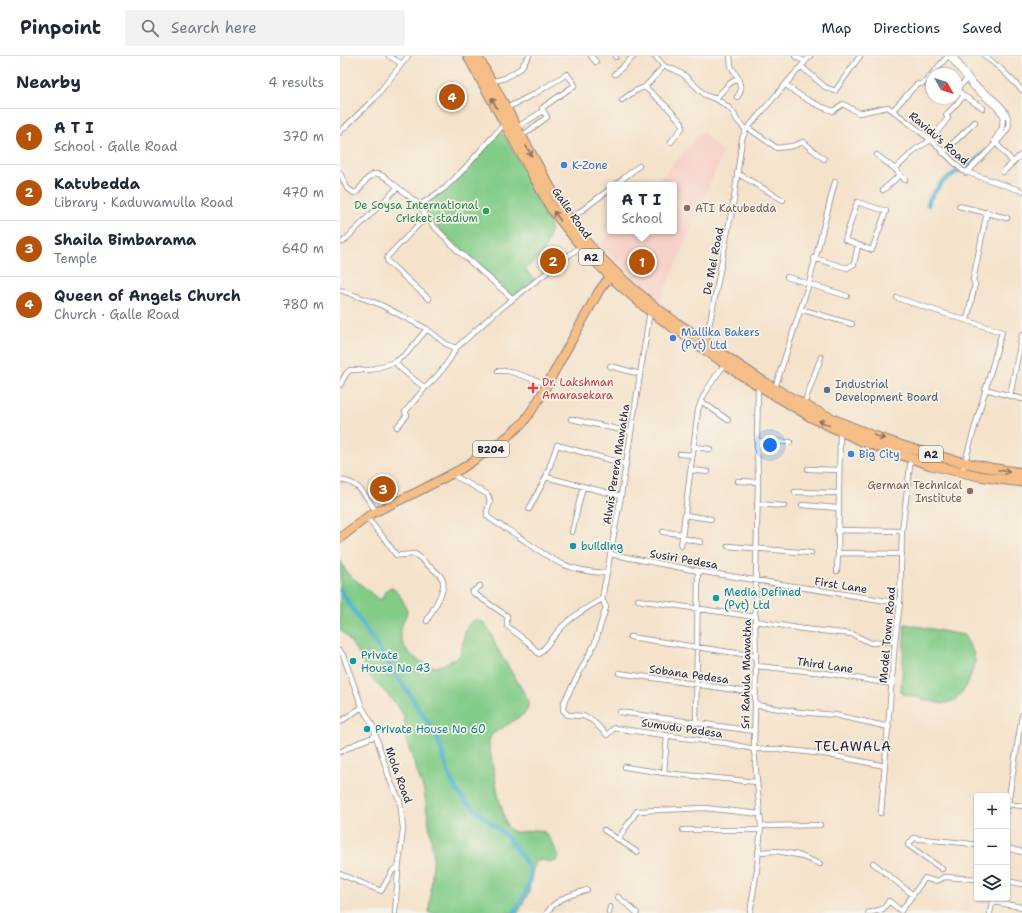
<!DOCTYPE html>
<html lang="en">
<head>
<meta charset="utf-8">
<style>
  :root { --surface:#fff; --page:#f2f2f3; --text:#1f2937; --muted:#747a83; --line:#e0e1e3; --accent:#b45309 }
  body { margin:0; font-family:"Shantell Sans",sans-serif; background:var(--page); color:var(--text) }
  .controls { position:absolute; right:12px; bottom:12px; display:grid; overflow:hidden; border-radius:4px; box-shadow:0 1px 3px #0004 }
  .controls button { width:36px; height:36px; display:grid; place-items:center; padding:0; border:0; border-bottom:1px solid var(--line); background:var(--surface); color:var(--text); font:20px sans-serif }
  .compass { position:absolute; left:586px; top:12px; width:36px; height:36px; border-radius:50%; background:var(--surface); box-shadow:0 1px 3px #0004; rotate:129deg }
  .you { position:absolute; left:430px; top:389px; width:14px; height:14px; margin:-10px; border:3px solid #fff; border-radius:50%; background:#1a73e8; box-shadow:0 0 0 6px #1a73e833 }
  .badge { display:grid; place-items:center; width:26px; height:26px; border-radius:50%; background:var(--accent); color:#fff; font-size:13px; font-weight:700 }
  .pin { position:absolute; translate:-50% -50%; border:2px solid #fff; box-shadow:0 1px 4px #0006 }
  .popup { position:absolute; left:267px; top:126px; width:70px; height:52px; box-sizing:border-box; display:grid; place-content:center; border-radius:4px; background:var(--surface); filter:drop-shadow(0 1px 3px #0005); font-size:13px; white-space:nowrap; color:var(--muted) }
  .popup b { font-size:15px; color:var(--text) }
  .popup::after { content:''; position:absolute; left:50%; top:100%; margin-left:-8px; border:8px solid transparent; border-top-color:var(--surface) }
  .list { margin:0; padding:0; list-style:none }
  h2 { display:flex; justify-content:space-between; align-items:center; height:52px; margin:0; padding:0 16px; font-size:17px }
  h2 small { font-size:13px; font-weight:400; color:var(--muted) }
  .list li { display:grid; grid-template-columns:26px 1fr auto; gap:12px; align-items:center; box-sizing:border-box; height:56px; padding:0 16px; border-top:1px solid var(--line) }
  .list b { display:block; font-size:15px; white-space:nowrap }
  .list p { margin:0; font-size:13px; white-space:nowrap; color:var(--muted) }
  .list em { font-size:13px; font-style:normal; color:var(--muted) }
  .icon { flex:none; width:22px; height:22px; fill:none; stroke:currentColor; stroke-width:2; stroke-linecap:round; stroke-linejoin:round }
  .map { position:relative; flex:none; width:682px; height:857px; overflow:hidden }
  header { display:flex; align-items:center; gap:24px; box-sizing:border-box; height:56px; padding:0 20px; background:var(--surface); border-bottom:1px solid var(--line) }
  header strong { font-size:19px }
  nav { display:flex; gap:22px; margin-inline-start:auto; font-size:14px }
  .search { width:280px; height:36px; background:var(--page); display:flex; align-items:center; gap:10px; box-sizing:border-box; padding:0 14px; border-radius:4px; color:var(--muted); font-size:15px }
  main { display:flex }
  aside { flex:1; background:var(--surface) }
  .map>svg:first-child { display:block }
  .built { fill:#f7d1c9 }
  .green { fill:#82cc88; stroke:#527762 }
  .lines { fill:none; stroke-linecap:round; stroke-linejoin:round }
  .canal { stroke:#55b4d3; stroke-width:4.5 }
  .street-casing { stroke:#8b8283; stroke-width:6 }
  .primary-casing { stroke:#8b8283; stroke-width:10 }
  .highway-casing { stroke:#8b8283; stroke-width:11 }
  .street { stroke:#fff; stroke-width:4.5 }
  .primary { stroke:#f6be87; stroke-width:8 }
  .highway { stroke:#f6be87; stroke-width:9 }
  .oneway { stroke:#8c7061 }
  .shop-dot { fill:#3f7fe0; stroke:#f7f3e8; stroke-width:1.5 }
  .education-dot { fill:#8d6e63; stroke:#f7f3e8; stroke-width:1.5 }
  .leisure-dot { fill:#2e9e5b; stroke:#f7f3e8; stroke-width:1.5 }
  .health-dot { fill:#e0444e; stroke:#f7f3e8; stroke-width:1.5 }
  .service-dot { fill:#5c6f8a; stroke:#f7f3e8; stroke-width:1.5 }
  .culture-dot { fill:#0f9aa8; stroke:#f7f3e8; stroke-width:1.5 }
  .labels { text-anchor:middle; stroke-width:3.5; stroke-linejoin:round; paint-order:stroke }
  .shield { fill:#f7f3e8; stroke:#62616f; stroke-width:1 }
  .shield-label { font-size:10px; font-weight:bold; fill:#22223b }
  .street-label { font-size:11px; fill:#22223b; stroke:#f7f3e8 }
  .shop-label { font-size:11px; fill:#366cbe; stroke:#f7f3e8; text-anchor:start }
  .leisure-label { font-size:11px; fill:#27864d; stroke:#f7f3e8; text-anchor:end }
  .education-label { font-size:11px; fill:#785e54; stroke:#f7f3e8; text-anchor:start }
  .health-label { font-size:11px; fill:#be3a42; stroke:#f7f3e8; text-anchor:start }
  .service-label { font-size:11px; fill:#4e5e75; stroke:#f7f3e8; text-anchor:start }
  .culture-label { font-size:11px; fill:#0d838f; stroke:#f7f3e8; text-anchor:start }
  .quarter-label { font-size:13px; letter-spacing:1px; fill:#22223b; stroke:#f7f3e8 }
</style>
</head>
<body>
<header>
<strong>Pinpoint</strong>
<div class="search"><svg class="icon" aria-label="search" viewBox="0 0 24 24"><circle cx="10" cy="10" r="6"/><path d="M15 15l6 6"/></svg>Search here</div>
<nav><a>Map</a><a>Directions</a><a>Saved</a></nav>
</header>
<main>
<aside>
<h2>Nearby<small>4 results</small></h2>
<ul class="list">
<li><span class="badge">1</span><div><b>A T I</b><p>School · Galle Road</p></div><em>370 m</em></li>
<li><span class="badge">2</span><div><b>Katubedda</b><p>Library · Kaduwamulla Road</p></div><em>470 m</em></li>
<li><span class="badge">3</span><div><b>Shaila Bimbarama</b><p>Temple</p></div><em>640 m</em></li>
<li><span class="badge">4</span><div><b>Queen of Angels Church</b><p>Church · Galle Road</p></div><em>780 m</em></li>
</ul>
</aside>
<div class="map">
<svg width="682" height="857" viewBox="0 0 682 857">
  <rect width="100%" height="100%" fill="#f7f3e8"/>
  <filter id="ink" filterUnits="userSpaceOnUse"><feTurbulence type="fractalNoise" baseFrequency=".025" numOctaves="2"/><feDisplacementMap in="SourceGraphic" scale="8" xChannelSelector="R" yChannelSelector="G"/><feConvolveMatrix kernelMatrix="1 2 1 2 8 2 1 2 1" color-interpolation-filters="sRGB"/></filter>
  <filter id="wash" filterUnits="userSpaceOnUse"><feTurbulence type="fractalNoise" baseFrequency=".012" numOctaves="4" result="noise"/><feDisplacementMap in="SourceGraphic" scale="16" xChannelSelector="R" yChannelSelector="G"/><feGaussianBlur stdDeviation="0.9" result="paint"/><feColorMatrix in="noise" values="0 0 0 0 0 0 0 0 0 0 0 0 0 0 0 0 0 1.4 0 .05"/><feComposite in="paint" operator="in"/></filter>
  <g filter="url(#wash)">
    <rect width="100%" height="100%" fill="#f4e2cb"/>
    <path class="built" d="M362 76 383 96 343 192 320 244 260 189 273 175H334V129H315Z
      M190 323 201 329 197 336 185 335Z"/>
    <path class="green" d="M161 74 211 160 210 177 204 196 185 214 195 223 174 241 122 195 90 164 82 150 105 134 126 114Z
      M0 504 7 517 38 543H42C44 540 44 536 46 534 55 525 65 548 67 555 66 561 62 567 61 573 57 593 80 608 96 611 99 611 119 601 120 599 124 590 123 556 142 566 150 570 153 584 157 592 166 608 177 624 186 640 189 647 189 652 184 658L154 677C149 681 149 684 149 690L159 743 167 770C176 784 192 769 204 776 210 780 214 791 218 798L219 801 216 805C209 807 203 802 196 806L192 817 189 836 178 857H89L93 807V794L84 735 67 687 64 660 57 649 28 618 18 597 8 582 0 574Z
      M565 568 624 579 634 598 635 606 628 628 616 644 602 648 563 638 561 636Z"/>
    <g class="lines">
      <path class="canal" d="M658 82C665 73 668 66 663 56
        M588 149 589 144 601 127 616 116 624 114 644 98
        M0 534 95 677C104 696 106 718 117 735 127 750 148 763 161 775 171 784 184 803 190 815 192 830 181 844 174 857"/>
    </g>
  </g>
  <g filter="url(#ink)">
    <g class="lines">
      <defs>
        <path id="street" d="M49 0 62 8
          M251 0 256 6
          M315 0 324 10 335 14 344 19 365 39 378 44 388 51 393 56 397 64 406 74
          M455 0 465 6
          M609 0 634 32 655 50 663 59 662 72 654 85
          M614 0C620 9 626 19 634 27 646 39 673 51 668 72 665 80 634 109 626 117
          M645 0 661 13 682 34
          M276 1V0
          M324 10 305 31 328 52 342 67V72L331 86
          M462 11 485 31 495 35 520 0
          M275 18 294 0
          M151 26 165 22 180 13 189 0
          M446 29C460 41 475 49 493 55L503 48 519 57 548 51 591 84 623 115 682 135
          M616 32 624 40 643 52
          M617 33 627 23
          M397 41C403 35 400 29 398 22
          M375 43 389 28 398 22 391 10 390 0
          M282 44 295 35 305 31
          M167 52 196 37 227 18 235 29 202 52
          M553 54 576 29 584 27 608 0
          M176 72 203 55 202 52 207 61 182 80
          M408 72 437 92 453 90 463 86 484 103
          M0 76 34 43 68 0
          M656 87 673 106
          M603 97 635 66
          M537 99 555 113 565 124
          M555 113 576 93 591 84 608 62 606 59 624 40
          M663 116 682 98
          M0 117 7 132 14 137 17 136 27 123 34 118H39L45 121 80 149 87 163 117 194 173 243
          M397 117 443 144
          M275 129 299 110
          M543 134 560 119
          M517 146 546 155 532 194 505 184Z
          M80 149 105 132 125 112 165 67
          M619 150 667 162
          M87 163 79 168 48 200 47 203 48 206 89 243
          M229 164 270 133
          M3 186 57 132
          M474 202 507 212 514 208 518 189
          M447 221 507 240
          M0 234 39 248 87 273 106 288 116 292
          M557 242 662 276 622 416
          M460 253 512 268
          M627 264 635 228 633 224 647 156
          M366 286 394 143 402 83 406 74 470 0
          M55 306 61 313 85 332C97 321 109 307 116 292L155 257 241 190
          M270 310 300 318
          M158 315H169L207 328
          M0 329 6 318 10 314H30L55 306 66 298 87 273
          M435 332 469 227 495 126
          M645 333 682 343
          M670 340 682 279
          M361 345 388 364
          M464 348 481 301
          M231 363 291 376
          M57 371 67 359 65 356 85 332
          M500 375 498 497 562 498
          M417 385 450 386
          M354 391 370 393
          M340 398 353 399
          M468 413 499 414
          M351 414 368 416
          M111 418 147 438C154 446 145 452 147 460 156 468 168 473 178 480 211 503 224 515 266 517
          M206 421 281 440
          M0 424C20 426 25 440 36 455
          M398 425 418 426
          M455 436 499 437
          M417 448 444 450
          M462 449 498 452
          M189 453 206 421 217 389 285 408
          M345 459 371 463
          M26 461 44 482 56 499C62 500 68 498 74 498 79 499 85 507 89 510 93 513 102 519 103 525 106 535 91 556 87 565
          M497 474 562 475
          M232 476 243 430
          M323 476 343 478
          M342 482 361 486
          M341 490 358 354C363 337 374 322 385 308
          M388 490 471 497
          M270 498 358 515 560 547
          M497 515 498 497
          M140 530 132 536 167 560V570L189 587 199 598C209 588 216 576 226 567 237 557 250 550 262 543L281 440 310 255
          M262 543 266 551 255 587 224 646 223 654 228 659 243 660 252 664 267 679 274 672 366 685 385 687 414 693H439L485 698 545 710
          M298 544 416 561
          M415 565 463 573 512 578 531 587 555 585
          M290 581 416 600
          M0 595 3 599 22 651 32 668 51 727 60 745 63 773 58 816 55 857
          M416 610 485 617 552 628
          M279 617 416 637
          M416 649 459 656 495 659 549 671
          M280 656 414 675
          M0 666 22 651
          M356 666 358 515
          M0 696 20 686 36 680
          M285 711 324 717 417 726
          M324 717 327 679
          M668 748 682 750
          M667 754 682 659
          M541 757 555 585 560 547 562 475 571 402
          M421 770 480 769
          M264 774 297 796
          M343 774H420
          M278 783 297 755 365 752 420 758
          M667 792 682 796
          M418 796 437 795 458 799 480 808
          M533 807 573 839
          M602 813 568 789 574 782C595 785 616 785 637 789
          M0 818 41 835 53 814 58 811
          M667 825 682 828
          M278 841 297 857
          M653 846 682 851
          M207 857C216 842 231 839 247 834
          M269 857 270 851
          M410 857 417 813 421 770 414 693 416 610 415 565 418 426 417 385 418 330
          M528 857 543 853 549 845 561 855 585 822C593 825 596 827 604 821L637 823
          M650 857 653 842"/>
        <path id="primary" d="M0 482 31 458 77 436 121 413 161 386 183 367 198 345 259 235 273 216"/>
        <path id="highway" d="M128 0 211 152 241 190 270 220 310 255 400 318 471 361 500 375 522 385 591 409 639 420 682 426
          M137 0C161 42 183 84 207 126 219 147 231 168 246 186 272 216 303 243 335 266 345 272 356 279 365 286 391 304 416 322 444 338 515 379 600 406 682 417"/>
      </defs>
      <use href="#street" class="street-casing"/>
      <use href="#primary" class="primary-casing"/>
      <use href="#highway" class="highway-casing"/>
      <use href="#street" class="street"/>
      <use href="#primary" class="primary"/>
      <use href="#highway" class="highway"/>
    </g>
    <defs><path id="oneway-shaft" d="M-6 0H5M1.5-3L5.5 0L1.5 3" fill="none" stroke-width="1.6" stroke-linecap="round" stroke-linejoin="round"/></defs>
    <g class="oneway">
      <use href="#oneway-shaft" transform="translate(154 47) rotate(-119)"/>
      <use href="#oneway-shaft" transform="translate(189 95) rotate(60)"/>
      <use href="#oneway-shaft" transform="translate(217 160) rotate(-127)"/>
      <use href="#oneway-shaft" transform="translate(484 367) rotate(-154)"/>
      <use href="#oneway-shaft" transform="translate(539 381) rotate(19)"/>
      <use href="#oneway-shaft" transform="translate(664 415) rotate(9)"/>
    </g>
  </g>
  <g class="shop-dot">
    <circle cx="224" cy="109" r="4"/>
    <circle cx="333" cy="282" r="4"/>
    <circle cx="511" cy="398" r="4"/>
  </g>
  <g class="education-dot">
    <circle cx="347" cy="152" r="4"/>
    <circle cx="630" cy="435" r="4"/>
  </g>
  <circle class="leisure-dot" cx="146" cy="155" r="4"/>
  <path class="health-dot" d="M191 326h4v4h4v4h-4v4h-4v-4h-4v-4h4z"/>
  <circle class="service-dot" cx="487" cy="334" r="4"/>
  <g class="culture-dot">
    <circle cx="233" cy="490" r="4"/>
    <circle cx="376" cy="542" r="4"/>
    <circle cx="13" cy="605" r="4"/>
    <circle cx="27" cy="673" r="4"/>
  </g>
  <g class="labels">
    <g class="shield">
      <rect x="239" y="193" width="24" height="16" rx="3"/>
      <rect x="133" y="385" width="36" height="16" rx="3"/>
      <rect x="579" y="390" width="24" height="16" rx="3"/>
    </g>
    <g class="shield-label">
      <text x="251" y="205">A2</text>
      <text x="151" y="397">B204</text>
      <text x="591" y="402">A2</text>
    </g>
    <g class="street-label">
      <text transform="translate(599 82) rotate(41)" y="4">Ravidu's Road</text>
      <text transform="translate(232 157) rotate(55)" y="4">Galle Road</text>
      <text transform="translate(373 205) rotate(-79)" y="4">De Mel Road</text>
      <text transform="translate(276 408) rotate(-81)" y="4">Alwis Perera Mawatha</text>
      <text transform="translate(344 503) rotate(10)" y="4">Susiri Pedesa</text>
      <text transform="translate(501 529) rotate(9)" y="4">First Lane</text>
      <text transform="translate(547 579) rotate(-85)" y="4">Model Town Road</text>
      <text transform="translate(485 609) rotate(8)" y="4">Third Lane</text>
      <text transform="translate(349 618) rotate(8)" y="4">Sobana Pedesa</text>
      <text transform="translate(406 618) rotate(-89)" y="4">Sri Rahula Mawatha</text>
      <text transform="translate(342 672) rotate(8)" y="4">Sumudu Pedesa</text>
      <text transform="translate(59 719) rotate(70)" y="4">Mola Road</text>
    </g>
    <g class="shop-label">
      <text x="232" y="113">K-Zone</text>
      <text x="341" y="280">Mallika Bakers<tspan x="341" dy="13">(Pvt) Ltd</tspan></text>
      <text x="519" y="402">Big City</text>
    </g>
    <g class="leisure-label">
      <text x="138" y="153">De Soysa International<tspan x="138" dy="13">Cricket stadium</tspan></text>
    </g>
    <g class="education-label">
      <text x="355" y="156">ATI Katubedda</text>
      <text x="622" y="433" text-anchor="end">German Technical<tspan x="622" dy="13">Institute</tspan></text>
    </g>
    <g class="health-label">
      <text x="202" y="330">Dr. Lakshman<tspan x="202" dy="13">Amarasekara</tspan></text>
    </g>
    <g class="service-label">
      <text x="495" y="332">Industrial<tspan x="495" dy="13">Development Board</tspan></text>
    </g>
    <g class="culture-label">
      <text x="241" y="494">building</text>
      <text x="384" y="540">Media Defined<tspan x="384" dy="13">(Pvt) Ltd</tspan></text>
      <text x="21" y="603">Private<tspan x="21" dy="13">House No 43</tspan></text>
      <text x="35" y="677">Private House No 60</text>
    </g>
    <g class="quarter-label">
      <text x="513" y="695">TELAWALA</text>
    </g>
  </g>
</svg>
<div class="controls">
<button>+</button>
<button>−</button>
<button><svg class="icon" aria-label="layers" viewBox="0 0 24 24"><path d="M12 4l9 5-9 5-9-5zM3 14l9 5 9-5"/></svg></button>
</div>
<svg class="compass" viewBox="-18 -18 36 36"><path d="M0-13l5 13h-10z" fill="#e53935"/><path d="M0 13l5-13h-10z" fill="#747a83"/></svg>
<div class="you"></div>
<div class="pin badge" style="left:302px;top:206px">1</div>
<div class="popup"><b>A T I</b>School</div>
<div class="pin badge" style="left:213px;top:205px">2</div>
<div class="pin badge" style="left:43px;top:433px">3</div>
<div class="pin badge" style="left:112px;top:41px">4</div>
</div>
</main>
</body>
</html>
